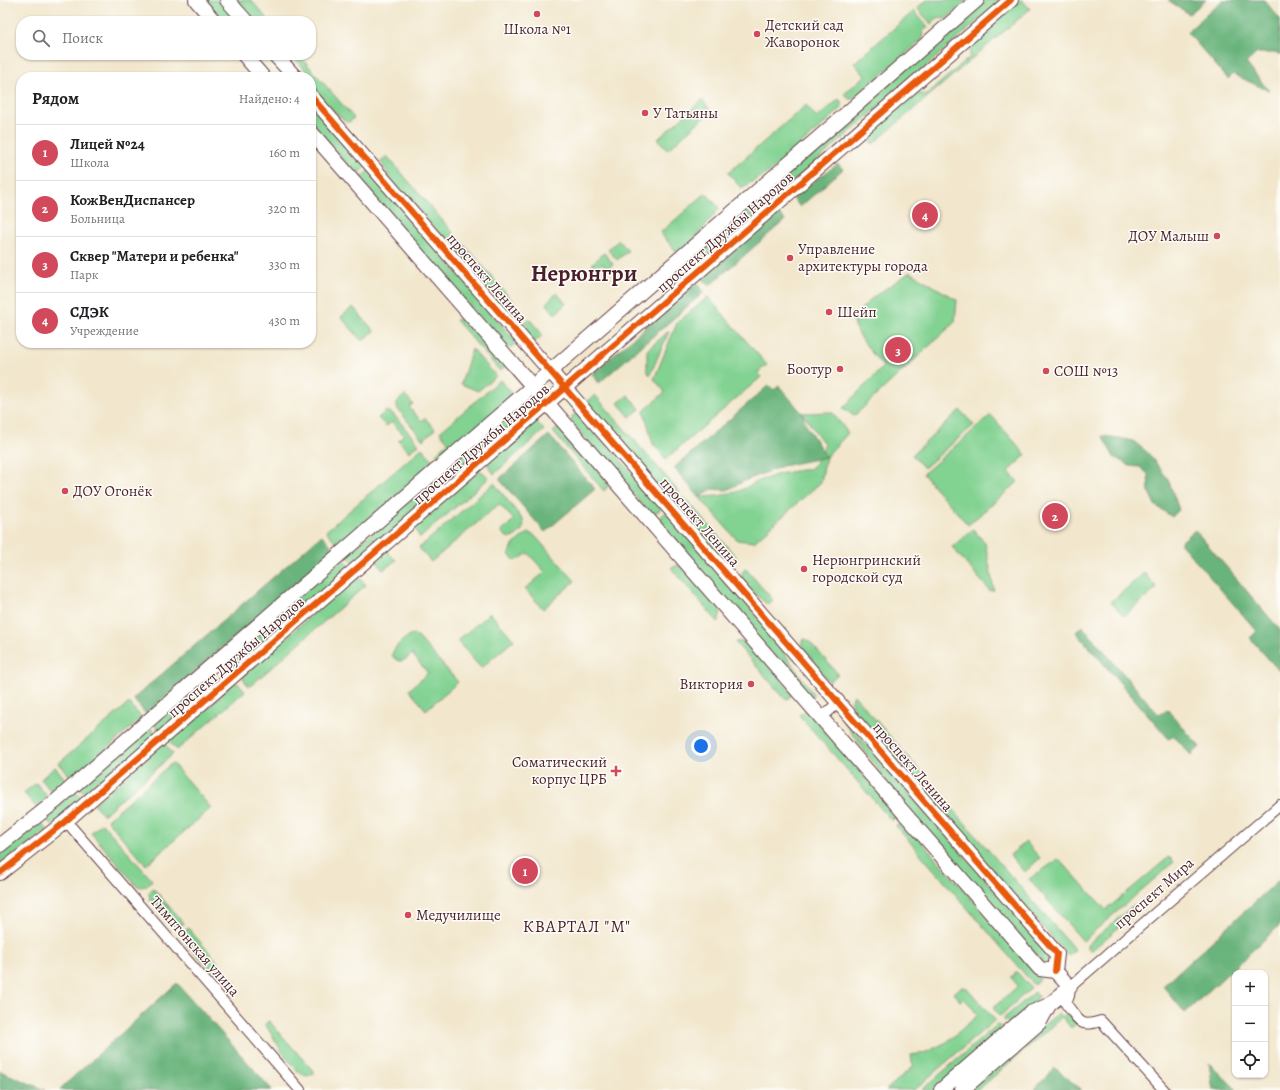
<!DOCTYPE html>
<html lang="ru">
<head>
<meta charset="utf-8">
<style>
  :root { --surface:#fff; --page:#f6f6f6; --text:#202124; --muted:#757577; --line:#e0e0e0; --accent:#d1495b }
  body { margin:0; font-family:Alegreya,serif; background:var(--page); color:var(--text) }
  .controls { position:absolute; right:12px; bottom:12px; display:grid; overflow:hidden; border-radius:8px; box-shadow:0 1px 3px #0004 }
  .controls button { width:36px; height:36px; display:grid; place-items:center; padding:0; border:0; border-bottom:1px solid var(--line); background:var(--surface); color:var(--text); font:20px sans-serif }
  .you { position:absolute; left:701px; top:746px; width:14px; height:14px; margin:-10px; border:3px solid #fff; border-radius:50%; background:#1a73e8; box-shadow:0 0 0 6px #1a73e833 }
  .badge { display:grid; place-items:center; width:26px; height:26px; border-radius:50%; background:var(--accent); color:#fff; font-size:13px; font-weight:700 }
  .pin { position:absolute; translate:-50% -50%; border:2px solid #fff; box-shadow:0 1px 4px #0006 }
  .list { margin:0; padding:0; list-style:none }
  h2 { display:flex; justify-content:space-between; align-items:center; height:52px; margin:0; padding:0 16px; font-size:17px }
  h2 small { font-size:13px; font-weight:400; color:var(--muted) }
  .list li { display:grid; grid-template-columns:26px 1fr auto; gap:12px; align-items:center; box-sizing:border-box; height:56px; padding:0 16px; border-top:1px solid var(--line) }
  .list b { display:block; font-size:15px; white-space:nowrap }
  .list p { margin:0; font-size:13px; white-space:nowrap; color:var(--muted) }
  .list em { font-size:13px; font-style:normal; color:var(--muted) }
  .icon { flex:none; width:22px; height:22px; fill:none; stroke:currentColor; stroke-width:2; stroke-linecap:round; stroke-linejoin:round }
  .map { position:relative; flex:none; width:1280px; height:1090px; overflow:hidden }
  .search { position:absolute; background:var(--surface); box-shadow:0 1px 3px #0004; left:16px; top:16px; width:300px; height:44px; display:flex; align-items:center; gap:10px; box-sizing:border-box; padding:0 14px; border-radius:16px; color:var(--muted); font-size:15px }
  .panel { position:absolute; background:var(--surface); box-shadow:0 1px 3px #0004; left:16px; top:72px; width:300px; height:276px; border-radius:16px }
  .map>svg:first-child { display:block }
  .green { fill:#82d292; stroke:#66785e }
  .forest { fill:#69b47c; stroke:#5a6a54 }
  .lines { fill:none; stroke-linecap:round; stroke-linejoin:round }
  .street-casing { stroke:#633d43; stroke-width:12 }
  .secondary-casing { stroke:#633d43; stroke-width:16 }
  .street { stroke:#fff; stroke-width:10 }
  .secondary { stroke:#fff; stroke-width:14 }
  .cycleway-casing { stroke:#fdfcf7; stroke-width:8 }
  .cycleway { stroke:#e8590c; stroke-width:6 }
  .poi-dot { fill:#d1495b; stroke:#fdfcf7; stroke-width:1.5 }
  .labels { text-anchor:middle; stroke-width:3; stroke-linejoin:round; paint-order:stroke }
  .poi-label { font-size:15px; fill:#4a1f2b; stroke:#fdfcf7; text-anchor:start }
  .street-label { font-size:15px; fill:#4a1f2b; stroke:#fdfcf7 }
  .quarter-label { font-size:17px; letter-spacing:1px; fill:#4a1f2b; stroke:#fdfcf7 }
  .town-label { font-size:23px; font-weight:bold; fill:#4a1f2b; stroke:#fdfcf7 }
</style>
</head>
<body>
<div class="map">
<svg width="1280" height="1090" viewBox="0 0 1280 1090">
  <rect width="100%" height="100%" fill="#fdfcf7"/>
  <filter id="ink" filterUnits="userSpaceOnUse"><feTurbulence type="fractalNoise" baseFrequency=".025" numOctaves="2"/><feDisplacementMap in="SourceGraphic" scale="8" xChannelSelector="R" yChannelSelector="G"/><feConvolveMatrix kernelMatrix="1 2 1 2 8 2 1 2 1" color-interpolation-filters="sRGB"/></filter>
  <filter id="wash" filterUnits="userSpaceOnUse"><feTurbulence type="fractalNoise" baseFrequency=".012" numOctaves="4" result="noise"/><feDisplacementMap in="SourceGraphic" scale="16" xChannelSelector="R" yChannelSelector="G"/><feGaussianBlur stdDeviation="0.9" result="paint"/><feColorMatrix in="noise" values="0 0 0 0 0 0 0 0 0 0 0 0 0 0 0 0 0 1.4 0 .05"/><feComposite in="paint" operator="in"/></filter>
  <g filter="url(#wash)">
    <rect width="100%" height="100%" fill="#f2e7cd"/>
    <path class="green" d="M203 0H221L239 21H221Z
      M233 0H251L269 21H252Z
      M927 0H968L946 19 937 18 931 24 917 8Z
      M985 0H1002L774 198 759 196Z
      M1020 0H1022L1030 9 873 144 867 139 899 104 913 92 926 95 970 57V43Z
      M914 11 928 27 923 31 922 40 853 99H849L844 94 865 76 854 63Z
      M292 55H299L354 118 348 123 324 103 311 87V85L315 81Z
      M839 99 842 104V108L771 171 741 188 728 173 806 105 817 118Z
      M702 100 711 111 667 150 658 139Z
      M311 103 366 166 356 175 311 123Z
      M387 156 454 234 449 238 442 237 390 179 381 161Z
      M369 170 516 342C513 347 511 348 505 347L359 179Z
      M706 193 719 208 695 239 678 253 660 233Z
      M458 238 517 306 512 310 504 309 453 250 454 243Z
      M619 240 628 251 617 260 608 250Z
      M604 253 613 264 607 269 602 263 596 269 592 264Z
      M910 272 957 300 955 322 854 416 843 408 883 367C875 356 851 330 854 316L872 298Z
      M557 293 566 304 555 314 546 303Z
      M708 297 767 365 758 372 761 377 666 459 653 444 644 411 665 392 654 379 677 323Z
      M353 307 374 331 362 341 341 317Z
      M459 319 466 320 507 365 500 371 456 320Z
      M529 319 543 335 533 343 520 327Z
      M669 331 650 375 647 371V350Z
      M472 349 496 376 478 391 461 384Z
      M500 380 511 392 510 396 504 403 443 455 439 456 436 454 448 442 440 432Z
      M405 395 413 404 409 407 421 421 425 418 435 429 423 440 397 408V402Z
      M595 395 680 493 671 501 586 403Z
      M628 395 640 409 630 417 618 403Z
      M521 405 525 409 527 412 355 564 346 555Z
      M960 410 974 425 924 468 912 455Z
      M385 412H390L393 414 419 444 409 452 398 440 404 435 392 422 386 426 378 418Z
      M832 412 848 433 826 457 821 482 754 542 737 540 699 497 719 496 739 491 759 481 779 474 812 468 825 445 802 413Z
      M578 413 663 507 652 516 571 422 572 416Z
      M991 415 1026 455 1008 471 1018 482 968 525 923 474Z
      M535 420 544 430 494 474 489 467 488 463Z
      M560 426 608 482 607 488 604 491 553 432Z
      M422 448 432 459V465L339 546 326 531Z
      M479 471 483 472 489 478 420 538 414 526Z
      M494 483 523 520C526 529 519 534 512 538 507 538 504 535 501 531L514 520 499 504 431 562 419 548Z
      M684 497 737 558 729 561 723 559 675 505Z
      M666 512 762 622 814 695 810 698 656 521Z
      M973 529 985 543 994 590 990 591 952 547Z
      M529 533 535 536 575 581 543 609 525 589 545 572 528 553C521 558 515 565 509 554 510 546 522 536 529 533Z
      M386 550 396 560 383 570 378 563 377 559Z
      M342 558 351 568 233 667 229 663 228 660Z
      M678 565 682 567 721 611 718 622 671 568Z
      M745 568 773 600 768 605 742 582 741 575Z
      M1144 573 1157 588 1124 616 1111 602Z
      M357 575 366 585 249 687 244 680 243 676Z
      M490 613 514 640 481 668 457 641Z
      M413 634 418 637 458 682 426 710 409 690 428 673 412 654C405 660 399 666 392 655 393 647 406 637 413 634Z
      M804 639 808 640 838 674 829 682 802 645V641Z
      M748 641 793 694 786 700 735 642Z
      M204 681 208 684 209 688 161 732 153 723Z
      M235 683 239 684 245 691 177 750 168 740 187 727 213 704 226 689Z
      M854 695 1075 950 1068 956 854 711 851 702Z
      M129 703 142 718 72 779 59 763Z
      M807 709 896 814 895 818 892 821 799 715Z
      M843 718 1050 953 1051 962 1045 965 908 811 843 721Z
      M149 726 157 736 87 796 79 787Z
      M164 743 173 754 103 815 94 804Z
      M172 763 211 808 146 865 107 820Z
      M55 767 68 782 55 791 49 789 41 779Z
      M36 783C47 796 51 796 37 808L24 793Z
      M75 790 83 800 52 826 44 817Z
      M39 821 48 830 0 866V851Z
      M102 823 152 880 147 886 140 887 136 885 91 833Z
      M900 823 906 824 1037 974 1040 980 1034 985 896 826Z
      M1026 842 1040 858 1026 871H1023L1010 855Z
      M1169 857 1174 862 1083 941 1029 879 1059 859 1106 910Z
      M153 888 184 924 177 926 170 925 150 900 149 893Z
      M1135 904 1132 916 1091 951 1086 946Z
      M188 928 236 983 232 986C221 976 184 949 183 934Z
      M1017 972 1031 988 1000 1016 993 1008 1018 986 1011 977Z
      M961 987 967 988 995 1020 914 1090H886L914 1066 912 1063 911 1055 924 1053 947 1042 978 1015 964 998 960 1001 954 993Z
      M1035 992 1039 996 1035 1002 1012 1022C1008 1023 1006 1023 1003 1019Z
      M1069 1011 1078 1022 1071 1028 1062 1017 978 1090H970L1058 1013 1062 1017Z
      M269 1021 315 1073 307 1076C293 1074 273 1036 265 1024Z
      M998 1024 1001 1027 1000 1033 934 1090H922Z"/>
    <path class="forest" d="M1168 0H1206L1189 14Z
      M1223 0H1264L1280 19V55L1278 53H1257L1246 63 1269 91 1233 74 1228 79 1187 32Z
      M838 164 843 169 800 207 793 198 806 187Z
      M753 201 768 203 692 269 685 261Z
      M777 212 785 220 709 286 702 278Z
      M696 283 704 292 599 383 592 374Z
      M769 385 774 390 779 386 802 413 806 425 826 457 782 466 742 482 727 490 712 489 699 497 674 468Z
      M549 435 595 489 545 532 499 479Z
      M1102 436 1119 438 1133 441 1147 452 1168 479 1179 510 1172 517 1155 505 1149 492 1148 474 1140 467 1130 466 1114 457Z
      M1195 530 1280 630V672L1250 638 1257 631 1180 543Z
      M322 535 335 550 146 714 133 699Z
      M1082 626 1159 715 1167 709 1200 747 1191 755 1173 735 1169 739 1076 632Z
      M1280 879V925L1185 1013 1163 986Z
      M177 983 272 1090H59Z
      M1209 1063 1237 1090H1213Z
      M1055 1068 1082 1090H1034Z
      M0 1071 45 1090H0Z"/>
  </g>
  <g filter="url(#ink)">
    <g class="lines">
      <defs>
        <path id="street" d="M821 718 839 702
          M66 821 300 1090
          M1164 1090 1101 1021C1079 1028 1080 1021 1066 1004L1069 996 1070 987 1280 805"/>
        <path id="secondary" d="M196 0 214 21
          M227 0 246 21
          M244 55 263 77
          M275 55 295 77
          M311 96 1057 954 1055 971
          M311 132 1040 969 1055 971 1070 987 1049 1005 1030 1013 941 1090
          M0 845 56 801 977 0
          M0 873 66 821 1011 0
          M962 1090 1039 1023 1049 1005"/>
      </defs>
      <use href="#street" class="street-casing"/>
      <use href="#secondary" class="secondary-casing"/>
      <use href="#street" class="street"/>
      <use href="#secondary" class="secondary"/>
      <defs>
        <path id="cycleway" d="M311 96 1057 954 1055 971
          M0 873 66 821 1011 0"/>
      </defs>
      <use href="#cycleway" class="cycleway-casing"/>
      <use href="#cycleway" class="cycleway"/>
    </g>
  </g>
  <g class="poi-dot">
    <circle cx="537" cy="14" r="4"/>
    <circle cx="757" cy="34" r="4"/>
    <circle cx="645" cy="113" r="4"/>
    <circle cx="1217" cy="236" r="4"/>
    <circle cx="790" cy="258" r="4"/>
    <circle cx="829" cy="312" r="4"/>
    <circle cx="840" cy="369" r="4"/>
    <circle cx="1046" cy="371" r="4"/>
    <circle cx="65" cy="491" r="4"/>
    <circle cx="804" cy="569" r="4"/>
    <circle cx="751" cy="684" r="4"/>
    <path d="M614 765h4v4h4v4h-4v4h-4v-4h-4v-4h4z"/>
    <circle cx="408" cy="915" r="4"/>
  </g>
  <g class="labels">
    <g class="poi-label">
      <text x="765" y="30">Детский сад<tspan x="765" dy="17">Жаворонок</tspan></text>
      <text x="537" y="34" text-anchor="middle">Школа №1</text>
      <text x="653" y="118">У Татьяны</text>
      <text x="1209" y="241" text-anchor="end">ДОУ Малыш</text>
      <text x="798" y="254">Управление<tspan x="798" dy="17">архитектуры города</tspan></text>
      <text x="837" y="317">Шейп</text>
      <text x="832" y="374" text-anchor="end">Боотур</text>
      <text x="1054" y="376">СОШ №13</text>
      <text x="73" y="496">ДОУ Огонёк</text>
      <text x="812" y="565">Нерюнгринский<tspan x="812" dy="17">городской суд</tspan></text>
      <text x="743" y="689" text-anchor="end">Виктория</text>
      <text x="607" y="767" text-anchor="end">Соматический<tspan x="607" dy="17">корпус ЦРБ</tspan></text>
      <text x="416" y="920">Медучилище</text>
    </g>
    <g class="street-label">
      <text transform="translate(725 232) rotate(-41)" y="5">проспект Дружбы Народов</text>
      <text transform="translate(487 278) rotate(49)" y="5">проспект Ленина</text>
      <text transform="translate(481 444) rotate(-41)" y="5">проспект Дружбы Народов</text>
      <text transform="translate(700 522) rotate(49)" y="5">проспект Ленина</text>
      <text transform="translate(236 657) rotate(-41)" y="5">проспект Дружбы Народов</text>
      <text transform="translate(913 767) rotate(49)" y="5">проспект Ленина</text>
      <text transform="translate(1154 893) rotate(-41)" y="5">проспект Мира</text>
      <text transform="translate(195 946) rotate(49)" y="5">Тимптонская улица</text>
    </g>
    <g class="quarter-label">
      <text x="577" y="932">КВАРТАЛ "М"</text>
    </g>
    <g class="town-label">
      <text x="584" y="281">Нерюнгри</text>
    </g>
  </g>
</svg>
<div class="controls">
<button>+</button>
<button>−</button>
<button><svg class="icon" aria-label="locate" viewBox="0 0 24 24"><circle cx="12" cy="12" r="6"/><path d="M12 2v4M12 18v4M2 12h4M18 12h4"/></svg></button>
</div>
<div class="you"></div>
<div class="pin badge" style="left:525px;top:871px">1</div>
<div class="pin badge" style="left:1055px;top:516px">2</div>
<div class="pin badge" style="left:898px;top:350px">3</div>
<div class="pin badge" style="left:925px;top:215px">4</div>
<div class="search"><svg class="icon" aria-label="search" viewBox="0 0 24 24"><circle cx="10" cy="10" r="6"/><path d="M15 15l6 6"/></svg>Поиск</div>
<section class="panel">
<h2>Рядом<small>Найдено: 4</small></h2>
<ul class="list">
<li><span class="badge">1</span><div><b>Лицей №24</b><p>Школа</p></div><em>160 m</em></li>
<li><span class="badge">2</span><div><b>КожВенДиспансер</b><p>Больница</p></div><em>320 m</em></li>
<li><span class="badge">3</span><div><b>Сквер &quot;Матери и ребенка&quot;</b><p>Парк</p></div><em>330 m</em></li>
<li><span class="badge">4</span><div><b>СДЭК</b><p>Учреждение</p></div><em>430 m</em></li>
</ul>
</section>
</div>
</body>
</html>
